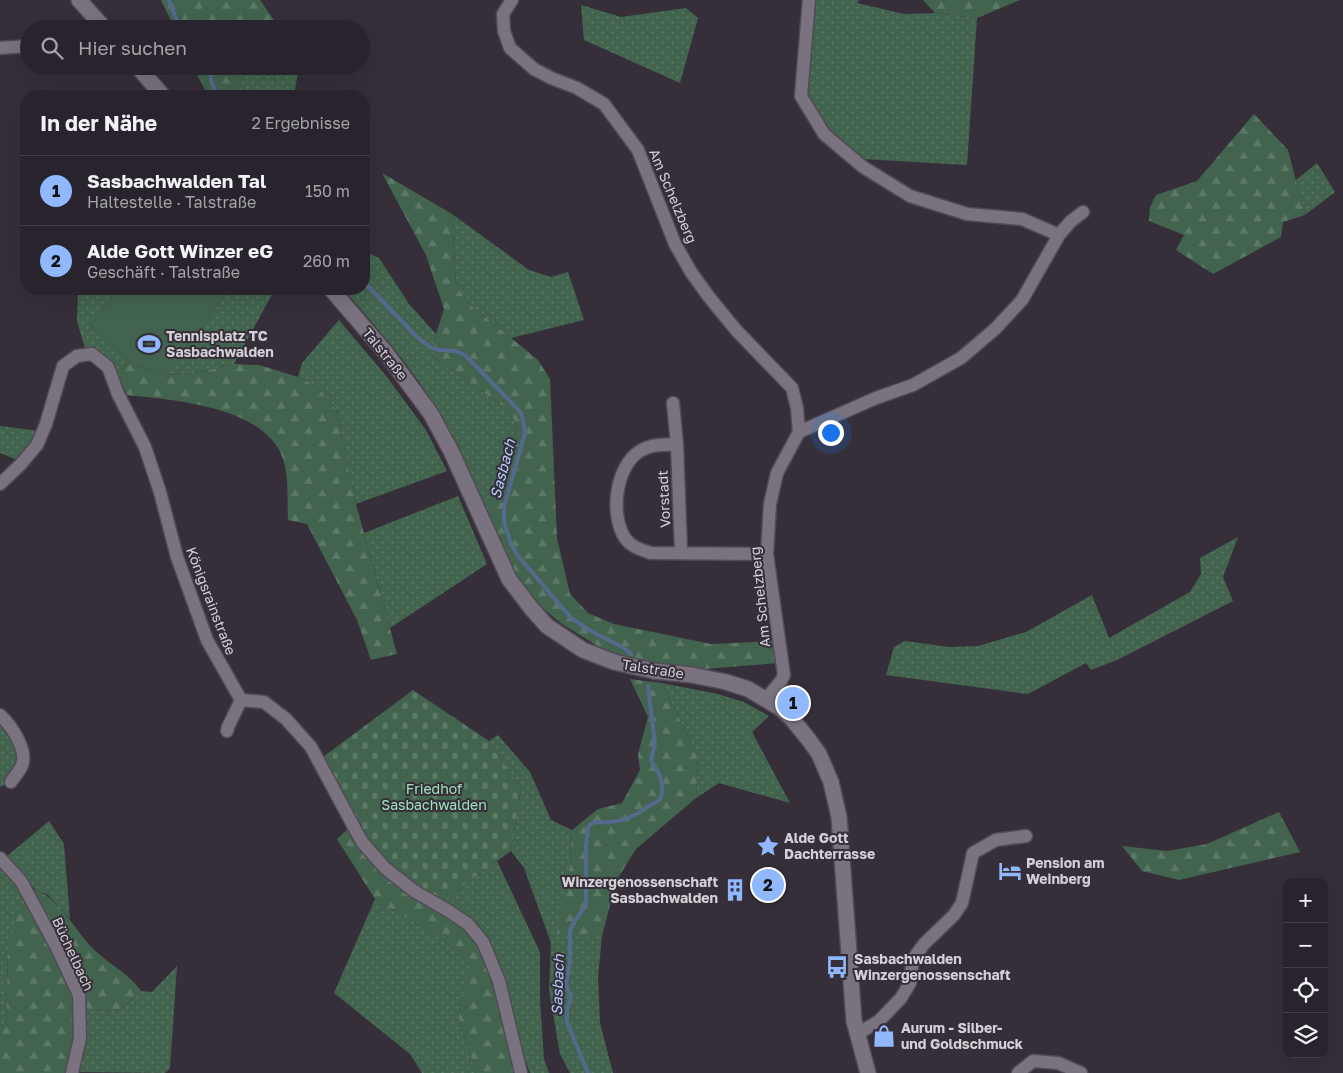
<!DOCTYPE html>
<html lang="de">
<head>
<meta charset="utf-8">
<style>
  :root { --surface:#28232c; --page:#342f38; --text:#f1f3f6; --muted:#a5a4a9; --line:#444048; --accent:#91b8fd }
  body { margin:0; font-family:"Golos Text",sans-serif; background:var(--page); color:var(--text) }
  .controls { position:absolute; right:15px; bottom:15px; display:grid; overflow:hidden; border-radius:10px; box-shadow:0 5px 20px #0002 }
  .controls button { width:45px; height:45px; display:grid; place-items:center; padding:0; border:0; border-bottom:1px solid var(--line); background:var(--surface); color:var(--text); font:25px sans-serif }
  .you { position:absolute; left:830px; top:432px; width:18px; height:18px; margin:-12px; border:4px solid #fff; border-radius:50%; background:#1a73e8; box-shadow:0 0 0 8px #1a73e833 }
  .badge { display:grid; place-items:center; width:32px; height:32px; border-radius:50%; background:var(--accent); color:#111; font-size:16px; font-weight:700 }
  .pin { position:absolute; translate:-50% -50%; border:2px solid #fff; box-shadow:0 1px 5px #0006 }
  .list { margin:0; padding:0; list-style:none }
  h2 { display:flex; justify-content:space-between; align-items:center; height:65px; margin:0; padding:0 20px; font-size:21px }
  h2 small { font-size:16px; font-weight:400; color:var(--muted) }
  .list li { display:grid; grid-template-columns:32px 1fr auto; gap:15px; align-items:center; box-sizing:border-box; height:70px; padding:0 20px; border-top:1px solid var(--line) }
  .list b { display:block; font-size:19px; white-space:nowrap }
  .list p { margin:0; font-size:16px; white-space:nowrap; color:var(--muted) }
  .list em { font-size:16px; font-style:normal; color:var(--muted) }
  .icon { flex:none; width:28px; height:28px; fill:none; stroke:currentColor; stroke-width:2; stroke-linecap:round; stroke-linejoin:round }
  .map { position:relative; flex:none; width:1343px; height:1073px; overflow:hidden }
  .search { position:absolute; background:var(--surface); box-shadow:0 5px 20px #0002; left:20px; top:20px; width:350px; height:55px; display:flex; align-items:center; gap:12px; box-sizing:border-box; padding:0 18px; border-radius:28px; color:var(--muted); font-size:19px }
  .panel { position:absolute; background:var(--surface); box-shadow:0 5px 20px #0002; left:20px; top:90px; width:350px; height:205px; border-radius:20px }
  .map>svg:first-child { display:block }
  .grass { fill:url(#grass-dots) }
  .forest { fill:url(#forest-firs) }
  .cemetery { fill:url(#cemetery-stones) }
  .pitch { fill:#42644e }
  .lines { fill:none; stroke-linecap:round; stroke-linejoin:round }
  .stream { stroke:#54698e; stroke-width:4 }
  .street-casing { stroke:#514b54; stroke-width:15 }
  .secondary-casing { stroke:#514b54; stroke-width:18 }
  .street { stroke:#7b727f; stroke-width:12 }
  .secondary { stroke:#7b727f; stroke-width:15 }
  .labels { text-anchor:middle; stroke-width:4; stroke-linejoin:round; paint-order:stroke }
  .street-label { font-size:14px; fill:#d5d0d7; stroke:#362f3a }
  .poi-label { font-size:14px; font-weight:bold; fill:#d5d0d7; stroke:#362f3a; text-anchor:start }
  .park-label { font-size:14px; fill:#9fe4b7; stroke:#362f3a }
  .water-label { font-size:15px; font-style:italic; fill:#b1ccfe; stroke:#362f3a }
</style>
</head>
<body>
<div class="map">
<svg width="1343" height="1073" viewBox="0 0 1343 1073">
  <defs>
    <pattern id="grass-dots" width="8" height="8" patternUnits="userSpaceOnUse" patternTransform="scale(1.25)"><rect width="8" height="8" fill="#42644e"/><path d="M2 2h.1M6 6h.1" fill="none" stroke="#5c7967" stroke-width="1.8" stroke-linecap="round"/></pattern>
    <pattern id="forest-firs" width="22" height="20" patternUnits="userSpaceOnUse" patternTransform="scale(1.25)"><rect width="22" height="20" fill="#42644e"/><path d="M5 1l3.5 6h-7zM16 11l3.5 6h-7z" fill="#5c7967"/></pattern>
    <pattern id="cemetery-stones" width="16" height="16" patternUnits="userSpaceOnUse" patternTransform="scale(1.25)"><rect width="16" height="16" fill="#42644e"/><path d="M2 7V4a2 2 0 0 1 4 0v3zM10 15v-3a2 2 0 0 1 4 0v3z" fill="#5c7967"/></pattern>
  </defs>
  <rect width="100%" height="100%" fill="#362f3a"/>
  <path class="grass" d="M813 0H859L857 3 904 14 935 13 977 18 967 165 862 159 830 131 812 104 805 84Z
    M581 5 621 17 686 8 698 18 680 83 584 40Z
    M236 66H299L294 96H246L235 68Z
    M1317 163 1335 192 1305 215 1296 180Z
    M452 214 529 270 551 277 568 272 584 320 511 338 467 302 456 284Z
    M364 251 379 258 409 304 436 334 433 357 506 408 516 423 514 439 491 523C474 484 458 442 435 406 409 364 376 326 343 289H364Z
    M78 289H118L90 325 131 363 116 371 102 354 86 351 77 322Z
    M229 289H275L234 364 195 373 162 375 206 322Z
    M339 320 387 377 426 430 447 471 356 504 336 409 316 386 298 377 302 363Z
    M0 426 40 431 20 461 0 453Z
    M458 496 487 564 390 628 364 533Z
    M1238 537 1223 577 1233 601 1117 660 1091 670 1086 663 1028 694 886 675 894 647 905 641 949 647 978 646 1026 632 1092 595 1109 638 1190 592 1201 574 1200 558Z
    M662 683 718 694 744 702 769 716 752 732 790 803 719 783 696 798 698 757Z
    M0 720 15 738 18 767 2 787 0 786Z
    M498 735 530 772 551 820 572 830 570 865 557 936H602L598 977 600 1023 613 1073H570L560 1054 549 990 551 943 524 868 511 851 521 789 489 741Z
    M49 821 64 844 70 919 48 895 35 889 6 857Z
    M497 861 540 952V1000L544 1059 549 1073H530C513 1030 512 976 486 939 478 928 454 910 443 900Z
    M0 866 16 882 27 899 8 948 6 1029 0 1028Z
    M375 899 444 940 470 966 458 1015 476 1073H422L410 1054 334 993Z
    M177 966 170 1068 165 1073 78 1072 83 1008 103 1011 121 1009 141 991 152 992Z"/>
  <path class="forest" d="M161 0H260L280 29H175Z
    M923 0H1020L977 18 935 13Z
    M193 66H236L235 68 246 96H208Z
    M1254 114 1288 150 1305 215 1283 222 1281 237 1213 274 1176 250 1184 235 1149 221 1150 207 1156 195 1197 181Z
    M382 173 452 214 456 284 467 302 538 360 550 379 557 538 570 594 588 613 614 624 711 644 774 641 778 663 704 669 648 663 604 650 562 624 533 600 515 576 491 523 492 501 514 439 516 423 506 408 433 357 436 334 444 309 426 255Z
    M131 363 162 375 195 373 234 364 259 365 298 377 316 386 336 409 356 504 397 654 371 660 357 620 307 524 288 520C287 497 290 468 278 448 251 405 172 400 127 395L116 371Z
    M630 679 662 683 698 757 696 798 636 849 616 881 602 936 556 937 570 865 572 830 598 809 622 803 640 770 638 754 648 717Z
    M1279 812 1300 852 1179 880 1142 871 1122 846 1167 851 1207 844Z
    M350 827 369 856 455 921 470 934 484 956 517 1073H476L458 1015 469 966 444 940 375 899 337 839Z
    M35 889C64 902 76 935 100 955 114 967 130 975 141 991L121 1009 103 1011 75 1007V1039L67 1073H0V1028H6L8 948 19 910Z"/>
  <path class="cemetery" d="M413 690 489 741 521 789 511 851 443 900C415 885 387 865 368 839 351 815 337 784 323 757Z"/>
  <path class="pitch" d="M118 289H229L206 322 162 375 131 363 90 325Z"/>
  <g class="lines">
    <path class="stream" d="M169 0 180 29
      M210 66 211 80 217 96
      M364 282 417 337 430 347 438 350 456 351 465 355 510 401 521 413 523 420 525 433 504 507V522L511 544 518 556 571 618 589 630 624 648 631 654
      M588 1073 567 1022V1009L571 997 566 984 570 963V930L575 921 586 905V847L588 827 594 822C613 824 631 819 646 808 653 802 661 803 662 793 664 778 657 771 651 760L655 744 648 686"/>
    <defs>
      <path id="street" d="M512 0 503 14 504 31 510 48 534 69 551 78 577 88 604 104 638 150 675 244 691 272 709 297 736 330 792 388 797 408 799 432 777 473 770 504 767 554 784 675 781 681 766 699
        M809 0 801 96 824 134 863 167 910 196 967 214 1022 219 1059 235
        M0 48 29 46
        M673 403 677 445
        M799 432 876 398 913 385 961 358 995 329 1022 300 1059 235 1071 221 1083 212
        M0 484 21 464 37 445 46 424 63 366 77 356 92 354 108 367 118 394 145 447 160 492 177 557 207 640 241 700
        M681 552 677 445C664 444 651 444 640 451 615 467 610 515 625 538 631 547 642 550 651 553L767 554
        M241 700 264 702 286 719 311 747 362 842 385 868 414 891 447 910 468 924 483 942 499 981 521 1073
        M0 715C11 725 28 750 22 765 20 771 14 777 11 782
        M227 731 228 727 241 700
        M0 858 21 881 57 948 79 995 80 1038 72 1073
        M857 1034 879 1021 901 998 910 983 913 959 924 944 954 915 962 903 973 853 996 840 1026 836
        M1018 1073 1033 1061 1058 1063 1081 1073"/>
      <path id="secondary" d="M79 0 105 29
        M137 66 163 96
        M331 289 386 353 431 414 451 451 509 579 531 608 547 626 583 650 614 662 654 671 692 675 726 682 748 689 780 708 792 719 809 740 819 754 831 782 839 817 854 1021 868 1073"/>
    </defs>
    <use href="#street" class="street-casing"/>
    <use href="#secondary" class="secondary-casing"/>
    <use href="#street" class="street"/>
    <use href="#secondary" class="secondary"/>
  </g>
  <defs>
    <symbol id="stadium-bare" viewBox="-9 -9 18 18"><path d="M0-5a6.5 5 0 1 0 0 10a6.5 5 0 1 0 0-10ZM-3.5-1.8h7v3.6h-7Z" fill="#91b8fd" stroke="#362f3a" stroke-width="2.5" paint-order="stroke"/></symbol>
    <symbol id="sight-bare" viewBox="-9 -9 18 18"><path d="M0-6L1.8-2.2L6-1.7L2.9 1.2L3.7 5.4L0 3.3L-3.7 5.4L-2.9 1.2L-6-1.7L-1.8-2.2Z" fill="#91b8fd" stroke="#362f3a" stroke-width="2.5" paint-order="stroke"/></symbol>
    <symbol id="hotel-bare" viewBox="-9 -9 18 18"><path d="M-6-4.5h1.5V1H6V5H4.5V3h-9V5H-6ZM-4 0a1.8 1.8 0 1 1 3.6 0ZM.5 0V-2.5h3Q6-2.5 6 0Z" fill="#91b8fd" stroke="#362f3a" stroke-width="2.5" paint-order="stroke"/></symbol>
    <symbol id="building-bare" viewBox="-9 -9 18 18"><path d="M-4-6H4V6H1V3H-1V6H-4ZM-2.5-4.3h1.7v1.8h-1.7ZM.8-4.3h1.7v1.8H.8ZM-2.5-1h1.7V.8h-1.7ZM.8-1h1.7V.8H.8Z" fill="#91b8fd" stroke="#362f3a" stroke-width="2.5" paint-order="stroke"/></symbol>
    <symbol id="bus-bare" viewBox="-9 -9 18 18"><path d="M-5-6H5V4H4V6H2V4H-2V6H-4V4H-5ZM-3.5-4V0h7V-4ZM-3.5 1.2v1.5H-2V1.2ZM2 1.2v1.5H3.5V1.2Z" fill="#91b8fd" stroke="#362f3a" stroke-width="2.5" paint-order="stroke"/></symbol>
    <symbol id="shop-bare" viewBox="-9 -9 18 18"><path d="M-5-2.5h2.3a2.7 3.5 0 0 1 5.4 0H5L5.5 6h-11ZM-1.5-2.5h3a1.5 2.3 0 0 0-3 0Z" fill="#91b8fd" stroke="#362f3a" stroke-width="2.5" paint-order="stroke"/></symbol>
  </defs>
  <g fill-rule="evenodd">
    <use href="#stadium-bare" x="133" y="328" width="32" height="32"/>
    <use href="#sight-bare" x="752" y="830" width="32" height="32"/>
    <use href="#hotel-bare" x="994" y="855" width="32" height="32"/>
    <use href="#building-bare" x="719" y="874" width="32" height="32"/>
    <use href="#bus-bare" x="821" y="951" width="32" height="32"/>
    <use href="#shop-bare" x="868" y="1020" width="32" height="32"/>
  </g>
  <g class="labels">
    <g class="street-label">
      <text transform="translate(673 196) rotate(67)" y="5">Am Schelzberg</text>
      <text transform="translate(385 354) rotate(51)" y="5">Talstraße</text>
      <text transform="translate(664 499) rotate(-93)" y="5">Vorstadt</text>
      <text transform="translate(760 597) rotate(-96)" y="5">Am Schelzberg</text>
      <text transform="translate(211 601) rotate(69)" y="5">Königsrainstraße</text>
      <text transform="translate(653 669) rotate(9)" y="5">Talstraße</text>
      <text transform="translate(73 954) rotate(65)" y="5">Büchelbach</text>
    </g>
    <g class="poi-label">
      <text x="166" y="341">Tennisplatz TC<tspan x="166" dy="16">Sasbachwalden</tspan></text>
      <text x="784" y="843">Alde Gott<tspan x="784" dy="16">Dachterrasse</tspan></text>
      <text x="1026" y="868">Pension am<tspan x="1026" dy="16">Weinberg</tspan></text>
      <text x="718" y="887" text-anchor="end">Winzergenossenschaft<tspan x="718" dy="16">Sasbachwalden</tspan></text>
      <text x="854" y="964">Sasbachwalden<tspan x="854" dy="16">Winzergenossenschaft</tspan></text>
      <text x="901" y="1033">Aurum - Silber-<tspan x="901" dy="16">und Goldschmuck</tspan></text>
    </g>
    <g class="park-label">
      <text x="434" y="794">Friedhof<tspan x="434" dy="16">Sasbachwalden</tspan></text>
    </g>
    <g class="water-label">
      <text transform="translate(503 469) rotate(-75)" y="5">Sasbach</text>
      <text transform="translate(558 985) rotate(-88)" y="5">Sasbach</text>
    </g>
  </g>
</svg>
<div class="controls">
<button>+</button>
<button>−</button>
<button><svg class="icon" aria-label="locate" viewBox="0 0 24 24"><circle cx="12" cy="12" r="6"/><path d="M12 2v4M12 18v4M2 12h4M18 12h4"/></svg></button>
<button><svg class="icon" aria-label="layers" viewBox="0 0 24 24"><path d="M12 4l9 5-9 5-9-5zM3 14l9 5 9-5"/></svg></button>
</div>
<div class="you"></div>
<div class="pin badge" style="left:793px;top:703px">1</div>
<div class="pin badge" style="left:768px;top:885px">2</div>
<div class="search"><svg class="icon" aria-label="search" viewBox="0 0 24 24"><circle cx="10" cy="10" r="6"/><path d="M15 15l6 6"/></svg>Hier suchen</div>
<section class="panel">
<h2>In der Nähe<small>2 Ergebnisse</small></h2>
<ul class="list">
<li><span class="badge">1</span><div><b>Sasbachwalden Tal</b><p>Haltestelle · Talstraße</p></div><em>150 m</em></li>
<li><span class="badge">2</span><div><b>Alde Gott Winzer eG</b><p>Geschäft · Talstraße</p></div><em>260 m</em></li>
</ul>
</section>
</div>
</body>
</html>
